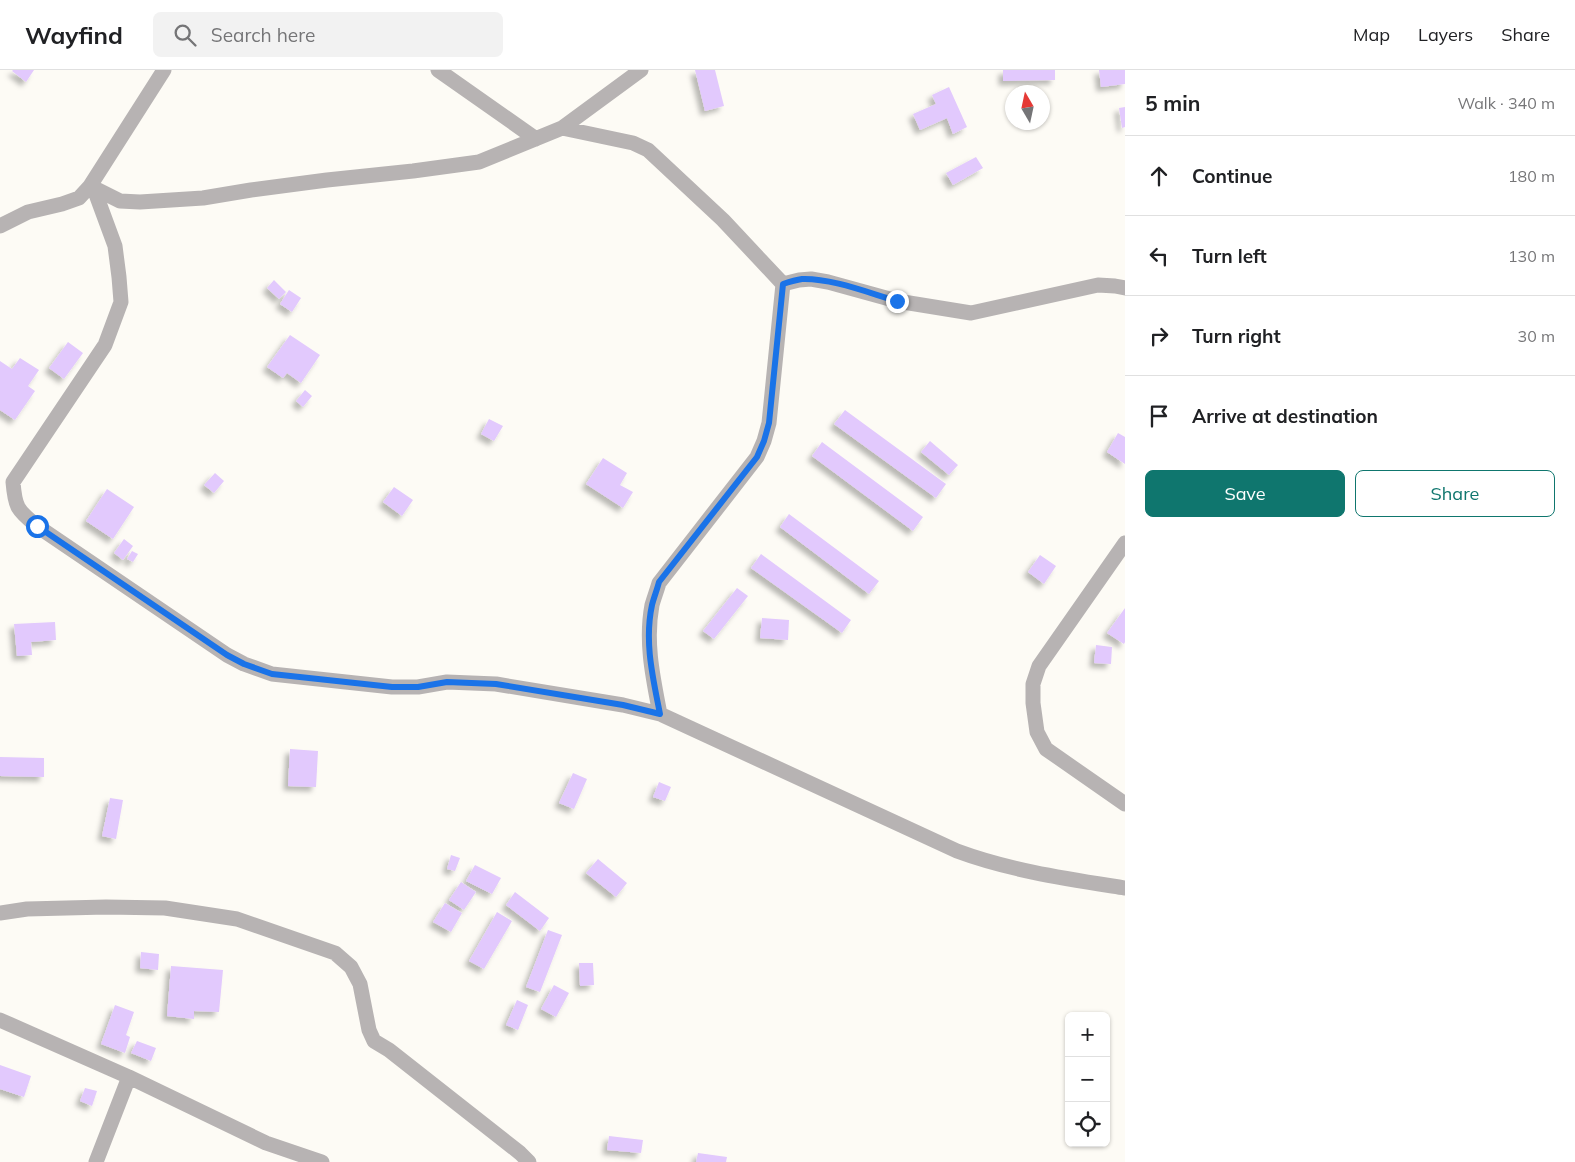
<!DOCTYPE html>
<html lang="en">
<head>
<meta charset="utf-8">
<style>
  :root { --surface:#fff; --page:#f2f2f2; --text:#202124; --muted:#757577; --line:#e0e0e0; --accent:#0f766e }
  body { margin:0; font-family:Mulish,sans-serif; background:var(--page); color:var(--text) }
  .controls { position:absolute; right:15px; bottom:15px; display:grid; overflow:hidden; border-radius:8px; box-shadow:0 1px 4px #0004 }
  .controls button { width:45px; height:45px; display:grid; place-items:center; padding:0; border:0; border-bottom:1px solid var(--line); background:var(--surface); color:var(--text); font:25px sans-serif }
  .compass { position:absolute; left:1005px; top:15px; width:45px; height:45px; border-radius:50%; background:var(--surface); box-shadow:0 1px 4px #0004; rotate:351deg }
  .stop { position:absolute; width:15px; height:15px; margin:-11px; border:4px solid #1a73e8; border-radius:50%; background:#fff }
  .stop.end { background:#1a73e8; border-color:#fff; box-shadow:0 1px 5px #0008 }
  .list { margin:0; padding:0; list-style:none }
  h2 { display:flex; justify-content:space-between; align-items:center; height:65px; margin:0; padding:0 20px; font-size:21px }
  h2 small { font-size:16px; font-weight:400; color:var(--muted) }
  .list li { display:grid; grid-template-columns:32px 1fr auto; gap:15px; align-items:center; box-sizing:border-box; height:80px; padding:0 20px; border-top:1px solid var(--line) }
  .list b { display:block; font-size:19px; white-space:nowrap }
  .list em { font-size:16px; font-style:normal; color:var(--muted) }
  .actions { display:flex; gap:10px; padding:15px 20px }
  .actions a { flex:1; padding:11px 0; border:1px solid var(--accent); border-radius:8px; text-align:center; font-size:18px; color:var(--accent) }
  .actions .main { background:var(--accent); color:#fff }
  .icon { flex:none; width:28px; height:28px; fill:none; stroke:currentColor; stroke-width:2; stroke-linecap:round; stroke-linejoin:round }
  .map { position:relative; flex:none; width:1125px; height:1092px; overflow:hidden }
  header { display:flex; align-items:center; gap:30px; box-sizing:border-box; height:70px; padding:0 25px; background:var(--surface); border-bottom:1px solid var(--line) }
  header strong { font-size:24px }
  nav { display:flex; gap:28px; margin-inline-start:auto; font-size:18px }
  .search { width:350px; height:45px; background:var(--page); display:flex; align-items:center; gap:12px; box-sizing:border-box; padding:0 18px; border-radius:8px; color:var(--muted); font-size:19px }
  main { display:flex }
  aside { flex:1; background:var(--surface) }
  .map>svg:first-child { display:block }
  .building { fill:#e2c9fd; filter:url(#shadow) }
  .lines { fill:none; stroke-linecap:round; stroke-linejoin:round }
  .minor { stroke:#b7b3b3; stroke-width:15 }
  .route { stroke:#1a73e8; stroke-width:6 }
</style>
</head>
<body>
<header>
<strong>Wayfind</strong>
<div class="search"><svg class="icon" aria-label="search" viewBox="0 0 24 24"><circle cx="10" cy="10" r="6"/><path d="M15 15l6 6"/></svg>Search here</div>
<nav><a>Map</a><a>Layers</a><a>Share</a></nav>
</header>
<main>
<div class="map">
<svg width="1125" height="1092" viewBox="0 0 1125 1092">
  <defs>
    <filter id="shadow"><feDropShadow dx="-4.5" dy="4.5" stdDeviation="2.5" flood-color="#0004"/></filter>
  </defs>
  <rect width="100%" height="100%" fill="#fdfbf5"/>
  <path class="building" d="M13 0H34L26 12 12 1Z
    M695 0H715L724 36 705 41Z
    M1003 0H1055V10L1003 11Z
    M1099 0H1125V14L1101 17Z
    M949 17 967 57 953 64 947 48 920 60 913 44 936 34 932 25Z
    M1125 37V57L1122 58 1119 38Z
    M976 87 983 98 953 115 946 103Z
    M274 210 286 222 279 229 267 218Z
    M289 220 301 228 292 242 280 234Z
    M290 265 320 285 301 313 287 303 283 308 267 297Z
    M68 272 83 283 64 309 49 298Z
    M20 288 39 300 28 316 35 321 15 350 0 340V291L12 299Z
    M305 320 312 326 303 337 296 331Z
    M845 340 946 414 936 428 834 354Z
    M489 349 503 356 494 371 481 364Z
    M1118 363 1125 367V394L1107 382Z
    M930 371 958 395 949 405 921 382Z
    M822 372 923 447 913 461 812 386Z
    M603 388 627 403 620 415 633 422 623 438 586 414Z
    M215 403 224 411 214 423 204 415Z
    M394 417 413 430 402 446 383 432Z
    M107 419 134 437 113 469 86 451Z
    M789 444 879 511 869 524 780 457Z
    M124 469 133 476 123 490 114 483Z
    M132 481 138 484 133 492 127 489Z
    M761 484 851 550 842 563 751 498Z
    M1040 485 1056 496 1044 514 1028 502Z
    M737 518 748 526 714 569 703 561Z
    M1125 538V572L1124 574 1107 563Z
    M762 548 789 550 788 570 760 568Z
    M55 552 56 570 31 572 32 585 17 586 14 554Z
    M1096 575 1112 577 1111 594 1094 593Z
    M290 679 318 681 316 717 288 716Z
    M0 687 44 688V707L0 706Z
    M573 703 587 709 574 739 559 733Z
    M659 712 671 717 665 731 653 727Z
    M110 728 123 730 116 769 102 766Z
    M451 785 460 788 455 801 447 799Z
    M598 789 627 813 616 827 586 803Z
    M475 795 501 808 492 824 466 811Z
    M461 812 476 822 464 840 449 830Z
    M515 822 549 848 540 861 506 835Z
    M445 833 462 843 451 862 433 852Z
    M497 842 512 851 484 899 469 891Z
    M548 860 562 865 540 922 526 917Z
    M141 882 159 884 158 900 140 898Z
    M579 893H593L594 915 580 916Z
    M171 896 223 900 219 942 194 941V949L167 946Z
    M554 915 569 923 556 947 541 939Z
    M517 930 528 935 518 960 506 955Z
    M115 935 134 942 126 965 130 967 125 983 101 974Z
    M137 971 156 978 151 991 131 983Z
    M0 995 31 1006 24 1027 0 1019Z
    M85 1018 97 1021 92 1036 80 1031Z
    M609 1066 643 1070 641 1083 607 1080Z
    M698 1083 727 1087 726 1092H696Z"/>
  <g class="lines">
    <path class="minor" d="M438 0 536 69
      M562 58 633 73 648 80 723 150 783 214 769 353 764 371 757 387 659 513C657 520 654 528 652 535 645 572 653 608 660 644
      M90 116 120 131 140 132 203 128 251 120 327 110 413 101 479 92 562 58 641 0
      M94 119 115 176 119 207 121 232 105 275 13 412C15 437 17 440 37 456L227 585 244 594 272 604 392 617H418L447 612 496 614 623 635 660 644 957 781C1011 801 1068 809 1125 818
      M0 156 28 142 62 134 79 128 90 116 164 0
      M783 214 799 210 811 209 828 212 897 231 971 243 1098 215 1115 216 1125 218
      M1125 473 1039 596 1033 614V633L1037 662 1046 679 1125 734
      M0 843 27 839 106 837 165 838 237 849 335 883 351 897 360 914 369 960 374 971 389 980 520 1083 529 1092
      M0 950 129 1007 266 1073 322 1092
      M96 1092 129 1007"/>
  </g>
  <g class="lines">
    <path class="route" d="M37 456 227 585 244 594 272 604 392 617H418L447 612 496 614 623 635 660 644C653 608 644 572 652 535 654 527 657 520 659 512L757 387 764 371 769 353 783 214C789 212 795 210 802 209 831 208 869 223 897 231"/>
  </g>
</svg>
<div class="controls">
<button>+</button>
<button>−</button>
<button><svg class="icon" aria-label="locate" viewBox="0 0 24 24"><circle cx="12" cy="12" r="6"/><path d="M12 2v4M12 18v4M2 12h4M18 12h4"/></svg></button>
</div>
<svg class="compass" viewBox="-18 -18 36 36"><path d="M0-13l5 13h-10z" fill="#e53935"/><path d="M0 13l5-13h-10z" fill="#757577"/></svg>
<div class="stop" style="left:37px;top:456px"></div>
<div class="stop end" style="left:897px;top:231px"></div>
</div>
<aside>
<h2>5 min<small>Walk · 340 m</small></h2>
<ul class="list">
<li><svg class="icon" aria-label="ahead" viewBox="0 0 24 24"><path d="M12 20V5M6 11l6-6 6 6"/></svg><div><b>Continue</b></div><em>180 m</em></li>
<li><svg class="icon" aria-label="left" viewBox="0 0 24 24"><path d="M17 20v-9H6M10 6l-5 5 5 5"/></svg><div><b>Turn left</b></div><em>130 m</em></li>
<li><svg class="icon" aria-label="right" viewBox="0 0 24 24"><path d="M7 20v-9h11M14 6l5 5-5 5"/></svg><div><b>Turn right</b></div><em>30 m</em></li>
<li><svg class="icon" aria-label="arrive" viewBox="0 0 24 24"><path d="M6 21V4h12l-3 4 3 4H6"/></svg><div><b>Arrive at destination</b></div></li>
</ul>
<div class="actions"><a class="main">Save</a><a>Share</a></div>
</aside>
</main>
</body>
</html>
